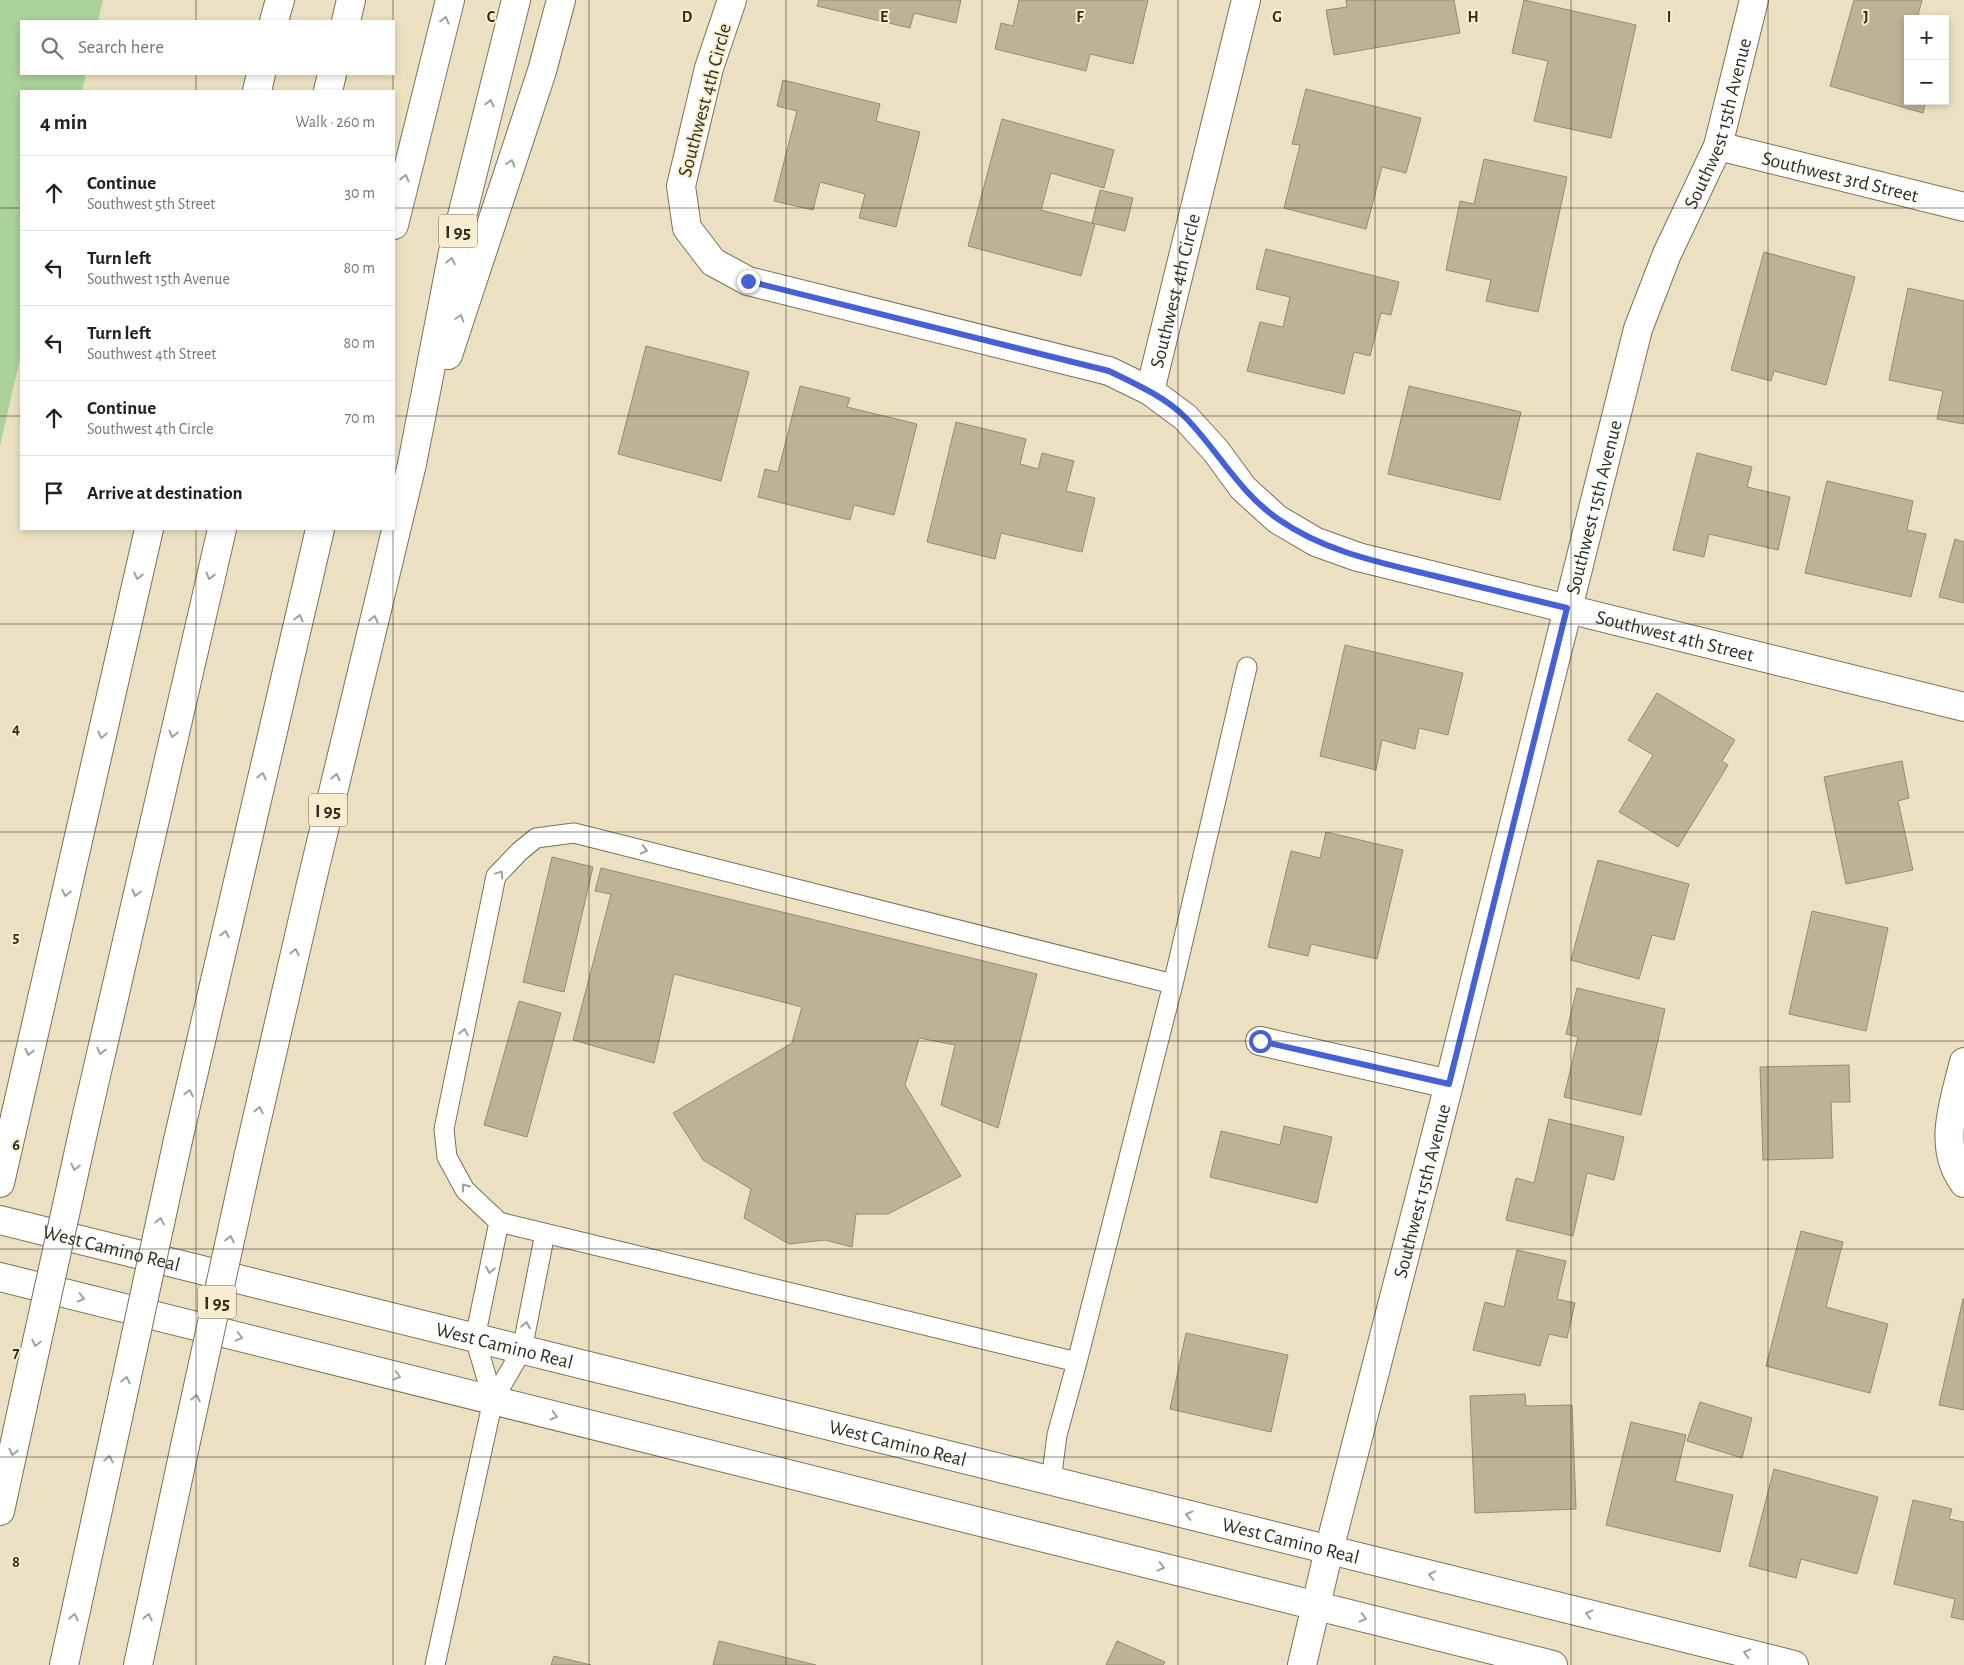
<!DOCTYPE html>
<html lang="en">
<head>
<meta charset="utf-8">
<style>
  :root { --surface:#fff; --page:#f2f2f2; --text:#202124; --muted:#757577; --line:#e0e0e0 }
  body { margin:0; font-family:"Alegreya Sans",sans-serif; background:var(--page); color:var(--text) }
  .controls { position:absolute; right:15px; top:15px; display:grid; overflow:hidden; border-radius:0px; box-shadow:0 2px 8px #0003 }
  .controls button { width:45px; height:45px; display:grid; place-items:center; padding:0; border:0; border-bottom:1px solid var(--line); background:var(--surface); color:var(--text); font:25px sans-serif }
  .stop { position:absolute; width:15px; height:15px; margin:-11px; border:4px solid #4661d5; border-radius:50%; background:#fff }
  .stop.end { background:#4661d5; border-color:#fff; box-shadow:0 1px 5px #0008 }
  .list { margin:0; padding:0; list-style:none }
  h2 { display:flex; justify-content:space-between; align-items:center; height:65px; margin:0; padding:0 20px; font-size:21px }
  h2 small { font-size:16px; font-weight:400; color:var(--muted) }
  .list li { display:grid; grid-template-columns:32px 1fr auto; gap:15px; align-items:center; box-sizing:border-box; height:75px; padding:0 20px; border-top:1px solid var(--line) }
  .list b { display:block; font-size:19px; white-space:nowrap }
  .list p { margin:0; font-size:16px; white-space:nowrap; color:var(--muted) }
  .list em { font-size:16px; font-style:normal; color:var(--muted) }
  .icon { flex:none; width:28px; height:28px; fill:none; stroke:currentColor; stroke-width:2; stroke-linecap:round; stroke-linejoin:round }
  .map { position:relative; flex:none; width:1964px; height:1665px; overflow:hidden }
  .search { position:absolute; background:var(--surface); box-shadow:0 2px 8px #0003; left:20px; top:20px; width:375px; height:55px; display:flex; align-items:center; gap:12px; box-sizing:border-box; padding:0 18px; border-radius:0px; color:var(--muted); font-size:19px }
  .panel { position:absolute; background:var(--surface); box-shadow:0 2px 8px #0003; left:20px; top:90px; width:375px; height:440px; border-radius:0px }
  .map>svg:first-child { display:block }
  .green { fill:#abd29b }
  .building { fill:#bcb396; stroke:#958c70 }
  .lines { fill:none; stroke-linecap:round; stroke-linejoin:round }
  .service-casing { stroke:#7a7156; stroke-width:21 }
  .minor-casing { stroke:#7a7156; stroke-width:30 }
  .tertiary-casing { stroke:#7a7156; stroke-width:30 }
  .motorway-casing { stroke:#7a7156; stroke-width:30 }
  .service { stroke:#fff; stroke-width:19 }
  .minor { stroke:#fff; stroke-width:28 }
  .tertiary { stroke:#fff; stroke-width:28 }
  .motorway { stroke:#fff; stroke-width:28 }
  .motorway-bridge-casing { stroke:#7a7156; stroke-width:30; stroke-linecap:butt }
  .motorway-bridge { stroke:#fff; stroke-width:28 }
  .oneway { stroke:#a2a09b }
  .route { stroke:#4661d5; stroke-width:6 }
  .grid { fill:none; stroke:#312d21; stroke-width:1; stroke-opacity:0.55 }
  .labels { text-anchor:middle; stroke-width:4; stroke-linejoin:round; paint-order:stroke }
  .shield { fill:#f8eecf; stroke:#6d6755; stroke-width:1 }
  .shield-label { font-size:19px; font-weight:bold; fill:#312d21 }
  .street-label { font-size:20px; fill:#312d21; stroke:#f8eecf }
  .grid-label { font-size:16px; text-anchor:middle; font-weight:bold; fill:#312d21; stroke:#f8eecf; stroke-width:4; stroke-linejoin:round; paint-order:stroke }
</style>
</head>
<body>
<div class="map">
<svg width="1964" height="1665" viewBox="0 0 1964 1665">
  <rect width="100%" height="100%" fill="#ebe1c2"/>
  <path class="green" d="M0 0H103L98 21H21V74H86L82 91H21V354L0 446Z"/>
  <path class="building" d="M819 0H961L956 23 914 13 910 28 817 6Z
    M1019 0H1148L1133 64 1090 54 1086 71 995 49 1001 23 1013 26Z
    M1346 0H1454L1460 33 1334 55 1326 10 1347 7Z
    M1524 0 1636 25 1611 138 1534 121 1548 61 1512 53Z
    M1854 0H1922L1917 19H1908V101H1926L1923 113 1830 86Z
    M783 80 880 104 876 121 920 132 896 227 859 218 865 194 820 182 813 210 774 201 797 111 777 106Z
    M1306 89 1421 118 1406 173 1382 167 1366 229 1284 208 1300 145 1292 144Z
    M1002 119 1114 150 1104 188 1051 173 1041 210 1095 224 1081 276 968 246Z
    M1484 159 1567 177 1538 312 1486 301 1491 280 1446 270 1460 201 1474 204Z
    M1100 190 1133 198 1125 231 1092 223Z
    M1266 249 1399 282 1391 315 1381 313 1370 356 1354 352 1344 394 1247 371 1260 322 1283 327 1290 297 1256 289Z
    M1764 252 1855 277 1826 385 1774 371 1771 381 1731 370Z
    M1908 288 1964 301V424L1937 419 1943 391 1889 380Z
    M646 346 749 372 721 481 618 454Z
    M800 386 850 398 847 407 917 424 894 515 854 505 850 520 758 497 765 469 778 472Z
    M1409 386 1521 412 1500 500 1388 474Z
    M956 422 1026 439 1020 464 1038 469 1042 453 1074 461 1066 491 1095 498 1082 552 1001 533 995 559 927 542Z
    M1697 453 1752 467 1747 487 1790 497 1778 550 1709 534 1704 557 1673 550Z
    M1827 481 1913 501 1907 530 1926 534 1911 597 1805 573Z
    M1955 539 1964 542V603L1939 597Z
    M1345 645 1463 673 1448 735 1419 728 1415 749 1382 740 1376 770 1320 756Z
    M1657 693 1735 740 1722 761 1728 765 1678 847 1619 812 1653 755 1628 740Z
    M1902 761 1909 798 1898 801 1913 870 1846 884 1824 777Z
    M1326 832 1403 850 1377 959 1311 944 1308 956 1268 947 1291 851 1320 858Z
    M552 857 593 867 564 992 523 982Z
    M1598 860 1689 884 1674 940 1652 935 1639 979 1571 960Z
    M601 868 1037 974 998 1128 941 1105 955 1045 919 1038 905 1085 961 1176 888 1214H856L852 1247 825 1240 789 1244 744 1218 751 1189 703 1160 673 1113 792 1043 802 1007 674 974 654 1063 573 1040 611 894 595 891Z
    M1812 911 1888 928 1866 1031 1789 1014Z
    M1577 988 1665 1009 1641 1115 1564 1097 1578 1037 1566 1034Z
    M519 1001 561 1013 527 1137 484 1125Z
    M1849 1065 1850 1102H1831L1833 1158 1763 1160 1760 1067Z
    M1549 1119 1624 1137 1614 1180 1587 1173 1573 1236 1506 1220 1516 1178 1534 1183Z
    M1284 1126 1332 1137 1317 1203 1210 1177 1221 1131 1280 1145Z
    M1801 1231 1843 1242 1826 1307 1888 1324 1870 1393 1766 1366Z
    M1517 1250 1566 1261 1557 1299 1575 1303 1567 1338 1549 1334 1540 1366 1473 1350 1485 1302 1504 1307Z
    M1963 1299H1964V1410L1939 1405Z
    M1186 1333 1288 1355 1271 1432 1170 1409Z
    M1525 1394 1526 1406 1572 1405 1576 1509 1475 1513 1470 1396Z
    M1700 1402 1752 1418 1742 1458 1687 1441Z
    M1631 1422 1686 1435 1675 1481 1733 1495 1720 1552 1606 1525Z
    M1774 1469 1878 1497 1857 1574 1801 1559 1796 1578 1749 1566Z
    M1913 1500 1952 1509 1949 1519 1964 1522V1620L1951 1617 1955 1599 1894 1584Z
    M719 1641 816 1665H713Z
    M1117 1641 1165 1662 1163 1665H1106Z
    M554 1656 591 1665H551Z"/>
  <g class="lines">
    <defs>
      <path id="service" d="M1077 1362 1173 984 1247 667
        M493 1400 475 1338 499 1222
        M1051 1481 1057 1435 1077 1362 499 1222 465 1190 447 1157 444 1129 496 876 520 851 536 838 574 833 1173 984
        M435 1665 493 1400 522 1350 545 1233"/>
      <g id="minor">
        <path id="s1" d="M732 0 709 68 681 186 687 228 713 262 748 281 1109 371 1150 391 1246 0"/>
        <path id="s2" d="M1718 146 1964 207"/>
        <path id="s3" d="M1150 391 1185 417 1216 451 1243 488 1277 519 1316 542 1358 557 1964 707"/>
        <path d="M1260 1041 1449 1084"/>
        <path d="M1964 1062C1954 1102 1937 1147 1964 1183"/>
        <path id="s4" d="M1302 1665 1329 1550 1449 1084 1638 329 1667 254 1718 146 1754 0"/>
      </g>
      <g id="tertiary">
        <path id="s5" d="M0 1220 1794 1665"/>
        <path d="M0 1277 1553 1665"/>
      </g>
      <path id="motorway" d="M274 21 280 0
        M346 21 351 0
        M257 91 261 74
        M328 91 332 74
        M394 225 450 0
        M448 355 542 71 561 0
        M86 1119 222 529
        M178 1140 320 529
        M248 1158 311 884 412 464 453 252 516 0
        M0 1183 149 529
        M0 1511 23 1405
        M64 1665 116 1427
        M138 1665 185 1446"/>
    </defs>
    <use href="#service" class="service-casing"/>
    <use href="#minor" class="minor-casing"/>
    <use href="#tertiary" class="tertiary-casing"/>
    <use href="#motorway" class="motorway-casing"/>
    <use href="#service" class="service"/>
    <use href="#minor" class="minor"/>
    <use href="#tertiary" class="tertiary"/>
    <use href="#motorway" class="motorway"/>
    <defs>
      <path id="motorway-bridge" d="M23 1405 86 1119
        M116 1427 178 1140
        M185 1446 248 1158"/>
    </defs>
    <use href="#motorway-bridge" class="motorway-bridge-casing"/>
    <use href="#motorway-bridge" class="motorway-bridge"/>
  </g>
  <defs><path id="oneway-chevron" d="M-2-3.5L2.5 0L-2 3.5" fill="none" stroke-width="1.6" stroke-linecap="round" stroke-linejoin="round" transform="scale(1.25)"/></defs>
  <g class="oneway">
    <use href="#oneway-chevron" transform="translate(445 20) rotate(-76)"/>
    <use href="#oneway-chevron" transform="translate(490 103) rotate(-76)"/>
    <use href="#oneway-chevron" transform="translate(511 163) rotate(-72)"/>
    <use href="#oneway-chevron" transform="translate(405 178) rotate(-76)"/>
    <use href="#oneway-chevron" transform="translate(451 261) rotate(-79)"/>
    <use href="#oneway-chevron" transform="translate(460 318) rotate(-72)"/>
    <use href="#oneway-chevron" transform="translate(138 576) rotate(103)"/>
    <use href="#oneway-chevron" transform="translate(210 576) rotate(104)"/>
    <use href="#oneway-chevron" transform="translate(299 618) rotate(-77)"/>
    <use href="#oneway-chevron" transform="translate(374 619) rotate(-76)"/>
    <use href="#oneway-chevron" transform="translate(173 734) rotate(103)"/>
    <use href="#oneway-chevron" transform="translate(102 735) rotate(103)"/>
    <use href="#oneway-chevron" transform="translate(262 776) rotate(-77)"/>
    <use href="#oneway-chevron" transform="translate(336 777) rotate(-77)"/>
    <use href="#oneway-chevron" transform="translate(644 850) rotate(14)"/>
    <use href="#oneway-chevron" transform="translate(500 874) rotate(-56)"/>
    <use href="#oneway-chevron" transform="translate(66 893) rotate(103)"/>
    <use href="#oneway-chevron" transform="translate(136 893) rotate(103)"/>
    <use href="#oneway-chevron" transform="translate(225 934) rotate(-77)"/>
    <use href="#oneway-chevron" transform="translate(295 952) rotate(-77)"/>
    <use href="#oneway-chevron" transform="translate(464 1032) rotate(-78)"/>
    <use href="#oneway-chevron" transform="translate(101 1051) rotate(103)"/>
    <use href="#oneway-chevron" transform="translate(29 1052) rotate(103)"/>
    <use href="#oneway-chevron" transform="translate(189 1093) rotate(-77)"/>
    <use href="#oneway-chevron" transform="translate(259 1110) rotate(-77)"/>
    <use href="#oneway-chevron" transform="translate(75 1167) rotate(102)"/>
    <use href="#oneway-chevron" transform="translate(465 1187) rotate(-126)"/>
    <use href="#oneway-chevron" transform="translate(160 1221) rotate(-78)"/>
    <use href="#oneway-chevron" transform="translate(230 1239) rotate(-78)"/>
    <use href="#oneway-chevron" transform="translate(490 1270) rotate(101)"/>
    <use href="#oneway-chevron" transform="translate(81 1298) rotate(14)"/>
    <use href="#oneway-chevron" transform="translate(526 1325) rotate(-79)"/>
    <use href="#oneway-chevron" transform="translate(239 1337) rotate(14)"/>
    <use href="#oneway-chevron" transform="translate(36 1343) rotate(102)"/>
    <use href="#oneway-chevron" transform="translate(397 1376) rotate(14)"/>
    <use href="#oneway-chevron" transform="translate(126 1380) rotate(-78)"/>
    <use href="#oneway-chevron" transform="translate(196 1398) rotate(-78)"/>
    <use href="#oneway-chevron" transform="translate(554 1416) rotate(14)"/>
    <use href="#oneway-chevron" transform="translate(13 1452) rotate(102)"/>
    <use href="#oneway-chevron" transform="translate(109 1459) rotate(-78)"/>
    <use href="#oneway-chevron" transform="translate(1189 1515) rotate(-166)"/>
    <use href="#oneway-chevron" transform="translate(1161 1567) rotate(14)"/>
    <use href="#oneway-chevron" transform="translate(1432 1575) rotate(-166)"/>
    <use href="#oneway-chevron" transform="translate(1589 1614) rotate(-166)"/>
    <use href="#oneway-chevron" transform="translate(74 1617) rotate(-78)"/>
    <use href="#oneway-chevron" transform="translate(148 1617) rotate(-78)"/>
    <use href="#oneway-chevron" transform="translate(1363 1618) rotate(14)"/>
    <use href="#oneway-chevron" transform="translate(1747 1653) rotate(-166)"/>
  </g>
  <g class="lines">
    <path class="route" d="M748 281 1109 371C1136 384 1165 397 1186 418 1218 451 1240 493 1278 519 1324 551 1377 562 1431 575 1476 586 1522 597 1567 608L1449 1084 1260 1041"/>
  </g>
  <path class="grid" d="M196 0V21M393 0V21M589 0V1665M786 0V1665M982 0V1665M1178 0V1665M1375 0V1665M1571 0V1665M1768 0V1665M196 74V91M393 74V91M0 208H21M394 208H1964M0 416H21M394 416H1964M196 529V1665M393 529V1665M0 624H1964M0 832H1964M0 1041H1964M0 1249H1964M0 1457H1964"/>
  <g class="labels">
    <g class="shield">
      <rect x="439" y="214.5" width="38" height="33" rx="4"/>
      <rect x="309" y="793.5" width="38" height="33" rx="4"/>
      <rect x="198" y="1285.5" width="38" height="33" rx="4"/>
    </g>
    <g class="shield-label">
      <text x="458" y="238">I 95</text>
      <text x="328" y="817">I 95</text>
      <text x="217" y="1309">I 95</text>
    </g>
    <g class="street-label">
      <text transform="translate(704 100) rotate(-75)" y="7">Southwest 4th Circle</text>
      <text dy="7" stroke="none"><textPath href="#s4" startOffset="1599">Southwest 15th Avenue</textPath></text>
      <text dy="7" stroke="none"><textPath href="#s2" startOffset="126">Southwest 3rd Street</textPath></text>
      <text dy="7" stroke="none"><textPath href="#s1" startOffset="839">Southwest 4th Circle</textPath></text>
      <text dy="7" stroke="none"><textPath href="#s4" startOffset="1194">Southwest 15th Avenue</textPath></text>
      <text dy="7" stroke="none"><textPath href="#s3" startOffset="598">Southwest 4th Street</textPath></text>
      <text dy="7" stroke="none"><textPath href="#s4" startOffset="489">Southwest 15th Avenue</textPath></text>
      <text dy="7" stroke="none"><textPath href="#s5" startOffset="115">West Camino Real</textPath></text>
      <text dy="7" stroke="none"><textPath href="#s5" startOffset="520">West Camino Real</textPath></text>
      <text dy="7" stroke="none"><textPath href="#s5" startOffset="925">West Camino Real</textPath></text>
      <text dy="7" stroke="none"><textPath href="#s5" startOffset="1330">West Camino Real</textPath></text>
    </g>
  </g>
  <g class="grid-label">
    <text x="491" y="22">C</text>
    <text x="687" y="22">D</text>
    <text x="884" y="22">E</text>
    <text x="1080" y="22">F</text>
    <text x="1277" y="22">G</text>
    <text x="1473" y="22">H</text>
    <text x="1669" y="22">I</text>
    <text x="1866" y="22">J</text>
    <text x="16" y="734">4</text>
    <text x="16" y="942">5</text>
    <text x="16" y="1150">6</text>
    <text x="16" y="1358">7</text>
    <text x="16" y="1567">8</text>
  </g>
</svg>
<div class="controls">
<button>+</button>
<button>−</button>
</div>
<div class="stop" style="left:1260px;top:1041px"></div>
<div class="stop end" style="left:748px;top:281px"></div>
<div class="search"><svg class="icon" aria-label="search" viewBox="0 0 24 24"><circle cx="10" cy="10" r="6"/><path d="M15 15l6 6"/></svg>Search here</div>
<section class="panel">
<h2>4 min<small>Walk · 260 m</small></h2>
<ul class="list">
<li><svg class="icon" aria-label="ahead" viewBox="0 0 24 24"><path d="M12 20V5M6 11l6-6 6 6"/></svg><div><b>Continue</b><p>Southwest 5th Street</p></div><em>30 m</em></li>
<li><svg class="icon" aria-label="left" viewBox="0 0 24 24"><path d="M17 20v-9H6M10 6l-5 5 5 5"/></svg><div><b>Turn left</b><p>Southwest 15th Avenue</p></div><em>80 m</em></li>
<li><svg class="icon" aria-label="left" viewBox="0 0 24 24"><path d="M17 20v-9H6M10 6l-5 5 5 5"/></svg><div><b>Turn left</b><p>Southwest 4th Street</p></div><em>80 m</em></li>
<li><svg class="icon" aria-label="ahead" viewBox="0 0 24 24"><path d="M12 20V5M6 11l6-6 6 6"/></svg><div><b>Continue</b><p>Southwest 4th Circle</p></div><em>70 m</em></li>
<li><svg class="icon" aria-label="arrive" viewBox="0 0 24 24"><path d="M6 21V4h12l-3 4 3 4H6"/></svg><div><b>Arrive at destination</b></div></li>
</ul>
</section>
</div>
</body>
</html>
